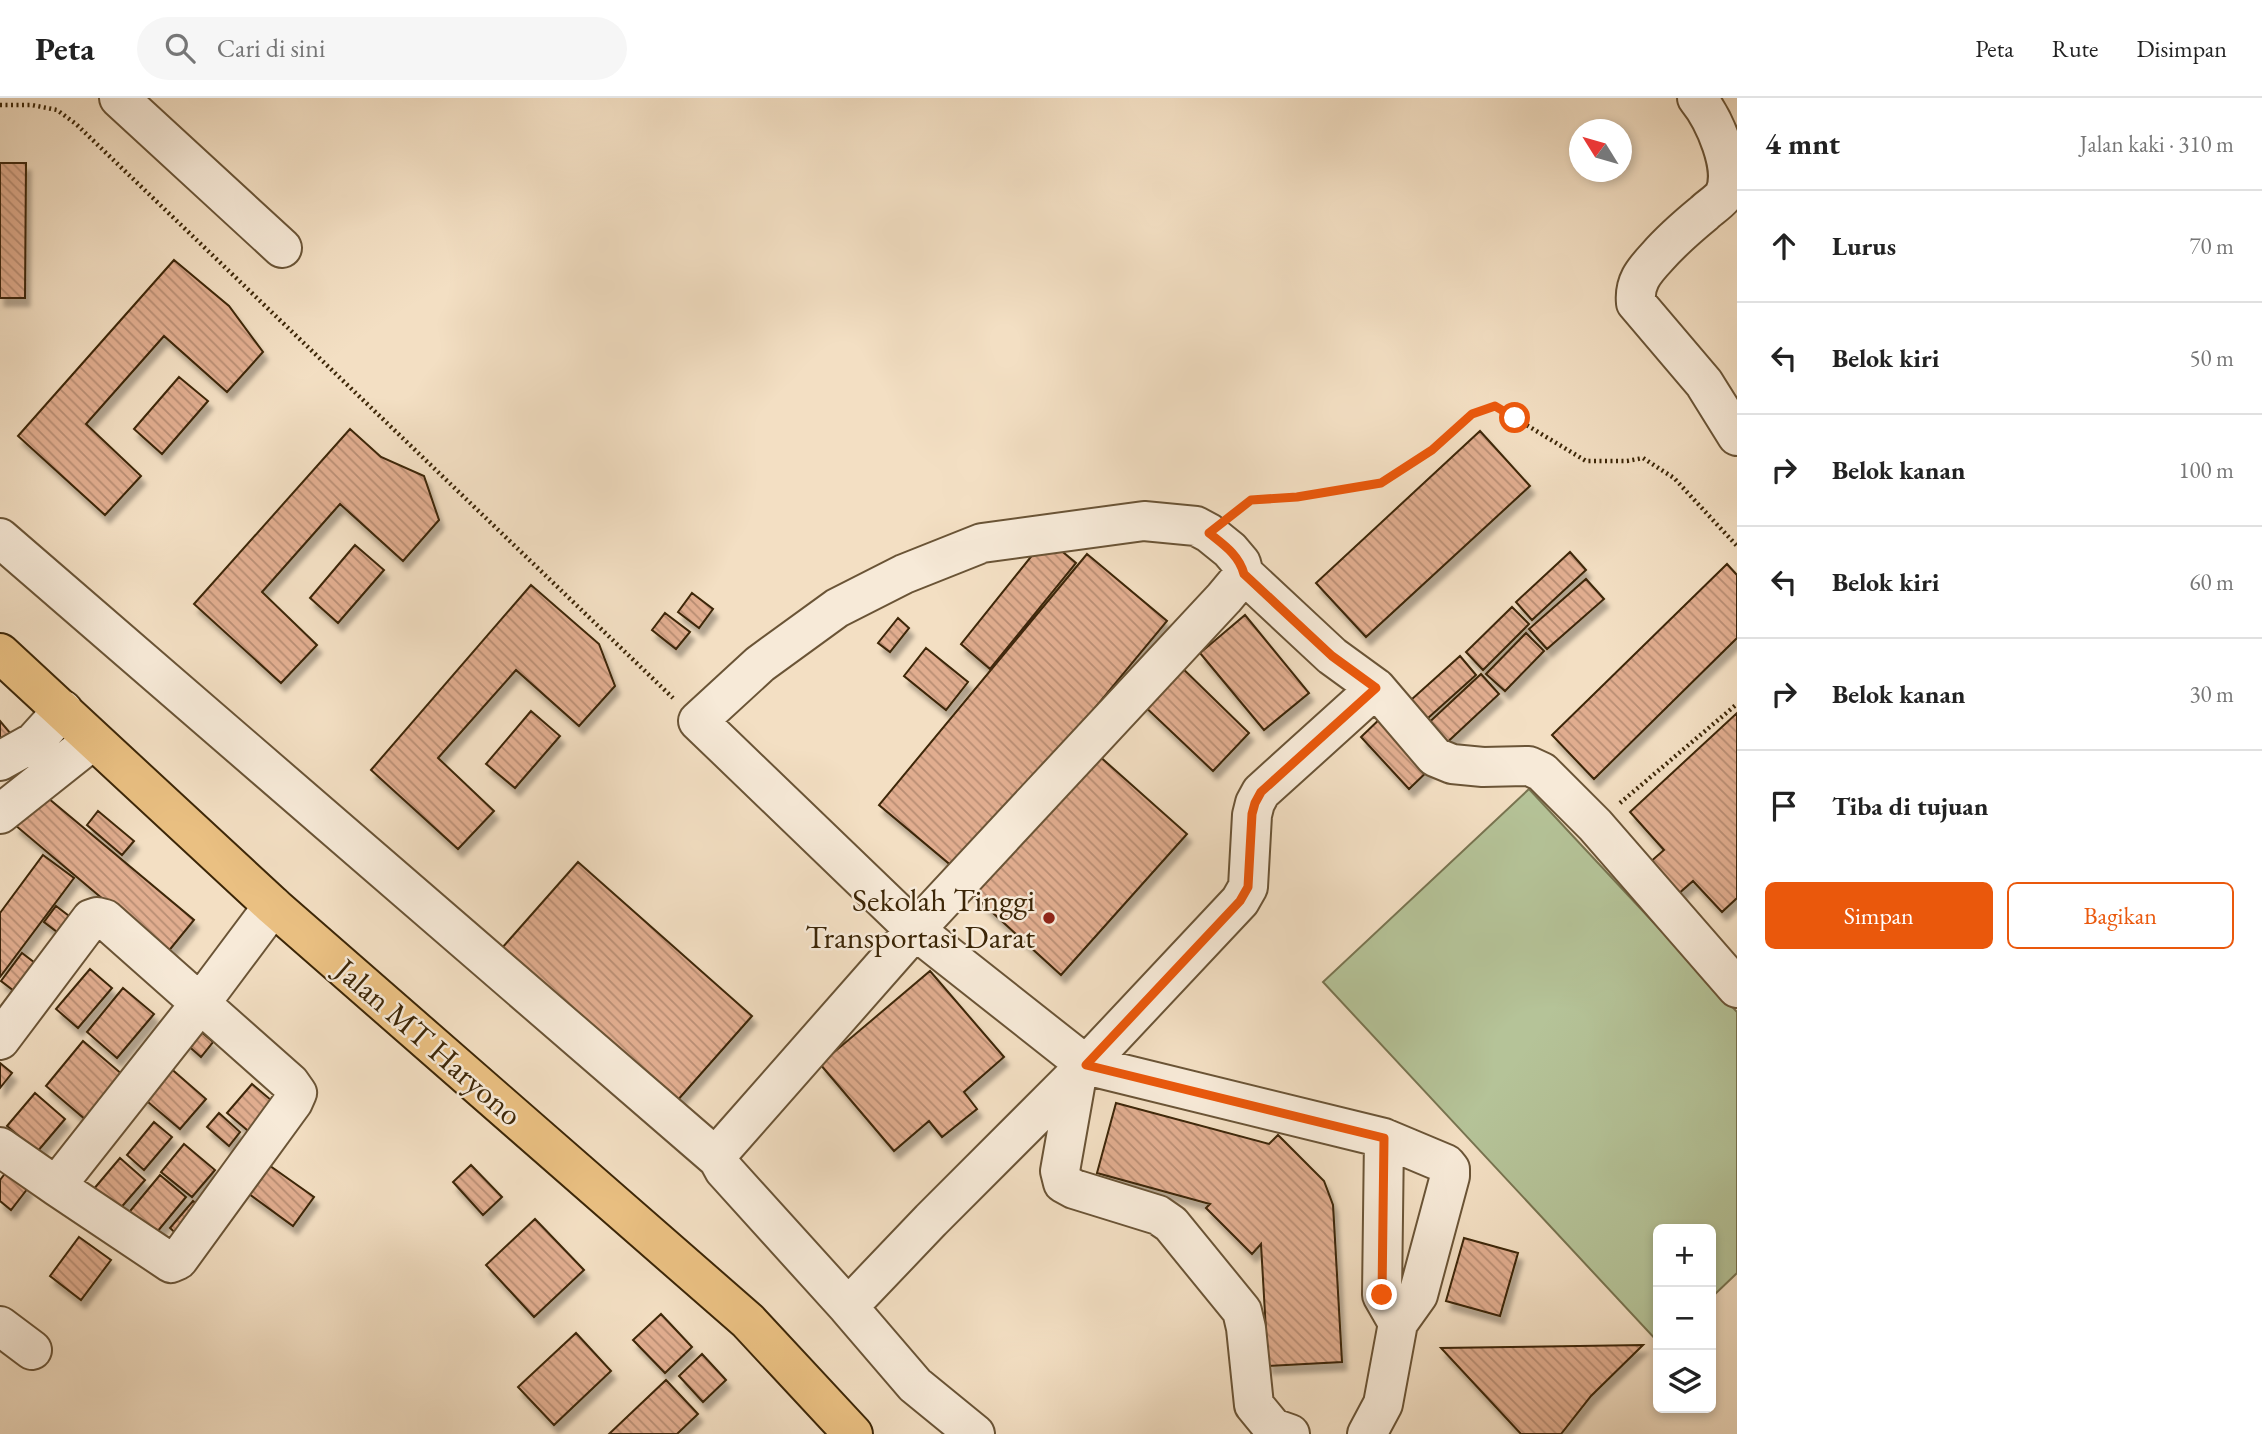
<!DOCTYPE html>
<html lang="id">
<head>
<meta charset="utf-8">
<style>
  :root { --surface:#fff; --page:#f6f6f6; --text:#222; --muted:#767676; --line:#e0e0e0; --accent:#ea580c }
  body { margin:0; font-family:"EB Garamond",serif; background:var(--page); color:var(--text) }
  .controls { position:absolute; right:21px; bottom:21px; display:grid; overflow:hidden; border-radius:10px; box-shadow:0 4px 10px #0003 }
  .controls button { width:63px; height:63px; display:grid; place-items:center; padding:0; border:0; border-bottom:2px solid var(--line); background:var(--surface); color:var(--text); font:35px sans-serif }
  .compass { position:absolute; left:1569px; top:21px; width:63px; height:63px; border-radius:50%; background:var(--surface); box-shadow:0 4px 10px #0003; rotate:307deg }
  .stop { position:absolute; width:21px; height:21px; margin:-16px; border:5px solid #ea580c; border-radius:50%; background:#fff }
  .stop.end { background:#ea580c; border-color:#fff; box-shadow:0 2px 7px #0008 }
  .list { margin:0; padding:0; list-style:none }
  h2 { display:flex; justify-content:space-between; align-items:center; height:91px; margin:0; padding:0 28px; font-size:30px }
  h2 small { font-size:23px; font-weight:400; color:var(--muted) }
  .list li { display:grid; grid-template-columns:46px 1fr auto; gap:21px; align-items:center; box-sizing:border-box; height:112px; padding:0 28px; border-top:2px solid var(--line) }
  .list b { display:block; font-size:26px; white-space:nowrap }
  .list em { font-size:23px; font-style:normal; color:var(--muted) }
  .actions { display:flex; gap:14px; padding:21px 28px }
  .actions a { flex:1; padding:16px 0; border:2px solid var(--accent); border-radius:10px; text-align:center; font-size:24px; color:var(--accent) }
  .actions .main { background:var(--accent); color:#fff }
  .icon { flex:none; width:38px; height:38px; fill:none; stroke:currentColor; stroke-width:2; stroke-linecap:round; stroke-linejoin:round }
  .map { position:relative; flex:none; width:1737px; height:1336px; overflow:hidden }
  header { display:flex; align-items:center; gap:42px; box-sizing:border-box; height:98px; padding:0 35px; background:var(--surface); border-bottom:2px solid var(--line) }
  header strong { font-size:33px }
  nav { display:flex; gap:38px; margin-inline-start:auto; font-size:24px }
  .search { width:490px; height:63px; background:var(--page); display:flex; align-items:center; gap:18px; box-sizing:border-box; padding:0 24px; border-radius:38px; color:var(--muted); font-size:26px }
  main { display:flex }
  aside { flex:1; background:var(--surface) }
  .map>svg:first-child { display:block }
  .garden { fill:#b5c398; stroke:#787450; stroke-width:2 }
  .building { fill:url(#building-back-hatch); stroke:#3c2607; stroke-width:2; filter:url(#shadow) }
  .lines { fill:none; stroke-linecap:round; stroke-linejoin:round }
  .minor-casing { stroke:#6a5436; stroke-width:42 }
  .major-casing { stroke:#3c2607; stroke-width:42 }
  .path { stroke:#3c2607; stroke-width:4.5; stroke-dasharray:2 3.5; stroke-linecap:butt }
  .minor { stroke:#f7ead8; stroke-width:38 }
  .major { stroke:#eac082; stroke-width:38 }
  .route { stroke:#ea580c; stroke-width:9 }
  .poi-dot { fill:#8f2418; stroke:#f7ead8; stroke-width:2.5 }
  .labels { text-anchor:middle; stroke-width:5; stroke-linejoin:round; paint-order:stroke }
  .poi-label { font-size:32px; fill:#3c2607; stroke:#f7ead8; text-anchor:end }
  .street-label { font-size:32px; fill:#3c2607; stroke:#f7ead8 }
</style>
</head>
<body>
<header>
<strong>Peta</strong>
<div class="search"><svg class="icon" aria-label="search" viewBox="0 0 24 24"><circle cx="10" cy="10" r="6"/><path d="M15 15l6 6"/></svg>Cari di sini</div>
<nav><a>Peta</a><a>Rute</a><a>Disimpan</a></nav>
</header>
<main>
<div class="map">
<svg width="1737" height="1336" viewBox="0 0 1737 1336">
  <defs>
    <pattern id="building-back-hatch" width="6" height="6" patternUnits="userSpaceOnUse" patternTransform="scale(1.75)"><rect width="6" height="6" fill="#e1ad8f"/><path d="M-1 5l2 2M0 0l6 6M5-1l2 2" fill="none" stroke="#b88d73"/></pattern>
    <filter id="shadow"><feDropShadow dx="4.5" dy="8" stdDeviation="2" flood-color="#0004"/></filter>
  </defs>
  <rect width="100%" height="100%" fill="#f3dfc3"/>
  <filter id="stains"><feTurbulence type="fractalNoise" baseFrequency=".00286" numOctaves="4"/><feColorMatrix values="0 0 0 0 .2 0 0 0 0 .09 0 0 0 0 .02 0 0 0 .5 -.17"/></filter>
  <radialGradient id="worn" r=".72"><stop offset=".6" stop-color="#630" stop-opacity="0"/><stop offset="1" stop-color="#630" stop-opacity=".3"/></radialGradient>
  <path class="garden" d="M1529 691 1737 914V1175L1711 1200V1131H1658V1244L1323 884Z"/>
  <path class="building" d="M0 65H26L25 200H0Z
    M174 162 229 208 263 254 227 294 164 238 86 326 141 378 105 417 18 338Z
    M179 279 208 303 162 356 134 331Z
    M350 331 381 359 424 378 439 422 403 463 340 406 262 494 317 547 281 585 194 506Z
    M1480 333 1530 388 1366 539 1316 485Z
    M1046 440 1076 465 990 571 961 546Z
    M355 447 384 472 338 525 310 500Z
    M1570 454 1586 472 1532 522 1516 504Z
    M1087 456 1167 523 959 774 879 707Z
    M1727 466 1737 477V540L1594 681 1552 637Z
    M1586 481 1604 501 1547 551 1529 531Z
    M531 487 599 546 615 588 579 628 516 572 438 660 494 713 458 751 371 672Z
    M692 495 713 511 699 530 678 514Z
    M1512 509 1529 526 1483 572 1466 554Z
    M665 515 690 534 676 551 652 532Z
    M1245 517 1309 595 1264 632 1200 555Z
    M898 520 909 530 890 554 878 545Z
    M1526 535 1544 553 1505 593 1486 576Z
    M926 550 968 584 946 612 904 578Z
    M1460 558 1476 577 1418 629 1402 610Z
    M1176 564 1249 635 1213 673 1139 603Z
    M1481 576 1499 596 1440 651 1422 631Z
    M531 613 560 638 515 690 486 666Z
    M1386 615 1435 666 1409 691 1361 639Z
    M1737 615V800L1722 814 1693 783 1677 797 1649 765 1664 752 1630 714Z
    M0 623 11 636 0 645Z
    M1097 656 1187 736 1061 877 971 795Z
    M42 695 194 822 167 855 15 727Z
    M98 713 134 743 122 757 87 727Z
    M43 757 74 780 0 879V815Z
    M578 764 752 918 676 1004 502 850Z
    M56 808 73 821 61 837 44 824Z
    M22 855 39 868 18 896 1 883Z
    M90 871 112 890 78 930 56 911Z
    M930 873 1004 959 964 994 977 1011 942 1039 929 1023 894 1053 820 966Z
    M123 890 154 916 117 960 87 934Z
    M197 930 213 944 201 959 185 945Z
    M83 943 123 977 86 1022 46 988Z
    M0 965 12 975 0 990Z
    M168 968 206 1001 180 1031 142 999Z
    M252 986 278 1008 253 1037 227 1015Z
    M35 995 65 1021 37 1054 7 1028Z
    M1116 1005 1269 1046 1278 1037 1324 1083 1333 1107 1342 1264 1268 1268 1261 1146 1252 1156 1206 1110 1210 1106 1097 1075Z
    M219 1015 240 1034 229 1048 207 1029Z
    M154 1024 172 1039 144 1072 127 1057Z
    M184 1046 215 1072 192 1099 161 1074Z
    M120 1060 145 1082 118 1113 93 1092Z
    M266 1065 314 1099 293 1128 245 1093Z
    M471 1067 502 1099 483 1117 453 1084Z
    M7 1073 28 1090 11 1112 0 1103V1082Z
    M160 1077 186 1099 152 1140 126 1118Z
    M193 1103 205 1114 182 1141 170 1130Z
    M535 1121 584 1172 534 1219 486 1167Z
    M79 1139 111 1162 81 1202 50 1178Z
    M1464 1140 1518 1155 1500 1218 1446 1203Z
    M661 1216 692 1249 665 1275 633 1242Z
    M576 1235 611 1273 554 1327 518 1289Z
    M1643 1247 1591 1298 1561 1336H1521L1441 1250Z
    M702 1256 726 1282 703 1304 679 1278Z
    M666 1282 698 1316 677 1336H609Z"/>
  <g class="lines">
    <defs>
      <path id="minor" d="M119 0 282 150
        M1697 0C1714 21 1737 71 1724 97 1719 104 1710 109 1704 115 1687 129 1671 143 1657 159 1643 174 1634 185 1636 205L1704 285 1737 338
        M0 440 718 1061
        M1244 476 1241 465 1230 452 1209 435 1196 428 1144 423 982 445 904 476 837 510 760 566 698 623 915 832 1086 967 1384 1040 1446 1066 1450 1071V1078L1418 1197 1398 1225 1383 1306 1367 1336
        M1376 590 1435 659 1452 666 1483 669 1529 668 1542 674 1595 727 1737 890
        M0 663 34 644 63 612
        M0 716 92 643
        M0 942 91 821 97 819 105 821 290 985 297 995 293 1004 178 1162 171 1165 56 1088
        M1077 977 1060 1073 1063 1085 1074 1091 1158 1117 1171 1126 1242 1213 1246 1230 1254 1307 1273 1330 1290 1336
        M1384 1040 1382 1197 1398 1225
        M0 1049 56 1088 199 907 273 808
        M848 1209 724 1072 718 1061 723 1050 915 832 1224 500 1244 476 1332 558 1376 590 1261 694 1255 705 1252 717 1248 789 1240 803 1086 967 931 1122 848 1209 915 1287 975 1336
        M0 1228 32 1252"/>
      <path id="major" d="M0 555 273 808 748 1223 853 1336"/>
    </defs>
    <use href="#minor" class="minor-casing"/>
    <use href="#major" class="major-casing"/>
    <path class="path" d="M0 7H32L57 12 76 26 673 600
      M1238 413 1251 402 1297 399 1381 385 1432 352 1472 316 1495 308 1586 363H1627L1643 360 1674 380 1737 448
      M1620 705 1737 606"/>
    <use href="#minor" class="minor"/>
    <use href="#major" class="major"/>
  </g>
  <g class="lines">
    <path class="route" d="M1382 1197 1384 1040 1086 967 1240 803 1248 789 1252 716 1255 705 1261 694 1376 590 1332 558 1244 476C1239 457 1224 447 1209 435L1251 402 1297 399 1381 385 1432 352 1472 316 1495 308 1515 320"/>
  </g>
  <circle class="poi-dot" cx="1049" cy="820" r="7"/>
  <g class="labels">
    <g class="poi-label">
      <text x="1035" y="813">Sekolah Tinggi<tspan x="1035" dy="37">Transportasi Darat</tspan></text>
    </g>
    <g class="street-label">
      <text transform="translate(429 944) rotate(41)" y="11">Jalan MT Haryono</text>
    </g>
  </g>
  <rect width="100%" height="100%" filter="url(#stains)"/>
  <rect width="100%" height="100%" fill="url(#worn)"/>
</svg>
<div class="controls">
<button>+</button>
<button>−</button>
<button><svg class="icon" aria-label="layers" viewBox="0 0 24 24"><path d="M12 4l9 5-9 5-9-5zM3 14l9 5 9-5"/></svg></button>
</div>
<svg class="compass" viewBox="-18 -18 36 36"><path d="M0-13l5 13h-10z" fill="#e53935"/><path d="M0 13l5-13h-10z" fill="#767676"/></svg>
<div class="stop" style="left:1515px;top:320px"></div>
<div class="stop end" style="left:1382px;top:1197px"></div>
</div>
<aside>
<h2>4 mnt<small>Jalan kaki · 310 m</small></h2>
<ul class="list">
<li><svg class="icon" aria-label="ahead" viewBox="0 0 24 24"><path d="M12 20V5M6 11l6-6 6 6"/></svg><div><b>Lurus</b></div><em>70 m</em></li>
<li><svg class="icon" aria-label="left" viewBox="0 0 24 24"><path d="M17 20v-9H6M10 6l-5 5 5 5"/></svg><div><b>Belok kiri</b></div><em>50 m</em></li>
<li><svg class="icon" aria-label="right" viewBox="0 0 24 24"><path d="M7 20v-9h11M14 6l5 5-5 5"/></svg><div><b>Belok kanan</b></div><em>100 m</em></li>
<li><svg class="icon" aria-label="left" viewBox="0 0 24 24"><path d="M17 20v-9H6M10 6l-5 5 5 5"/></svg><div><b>Belok kiri</b></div><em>60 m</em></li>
<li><svg class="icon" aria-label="right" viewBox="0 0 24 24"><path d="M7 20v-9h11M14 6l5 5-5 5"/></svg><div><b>Belok kanan</b></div><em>30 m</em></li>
<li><svg class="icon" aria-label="arrive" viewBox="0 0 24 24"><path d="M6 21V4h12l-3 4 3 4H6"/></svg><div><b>Tiba di tujuan</b></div></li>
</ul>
<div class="actions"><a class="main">Simpan</a><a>Bagikan</a></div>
</aside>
</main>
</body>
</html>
